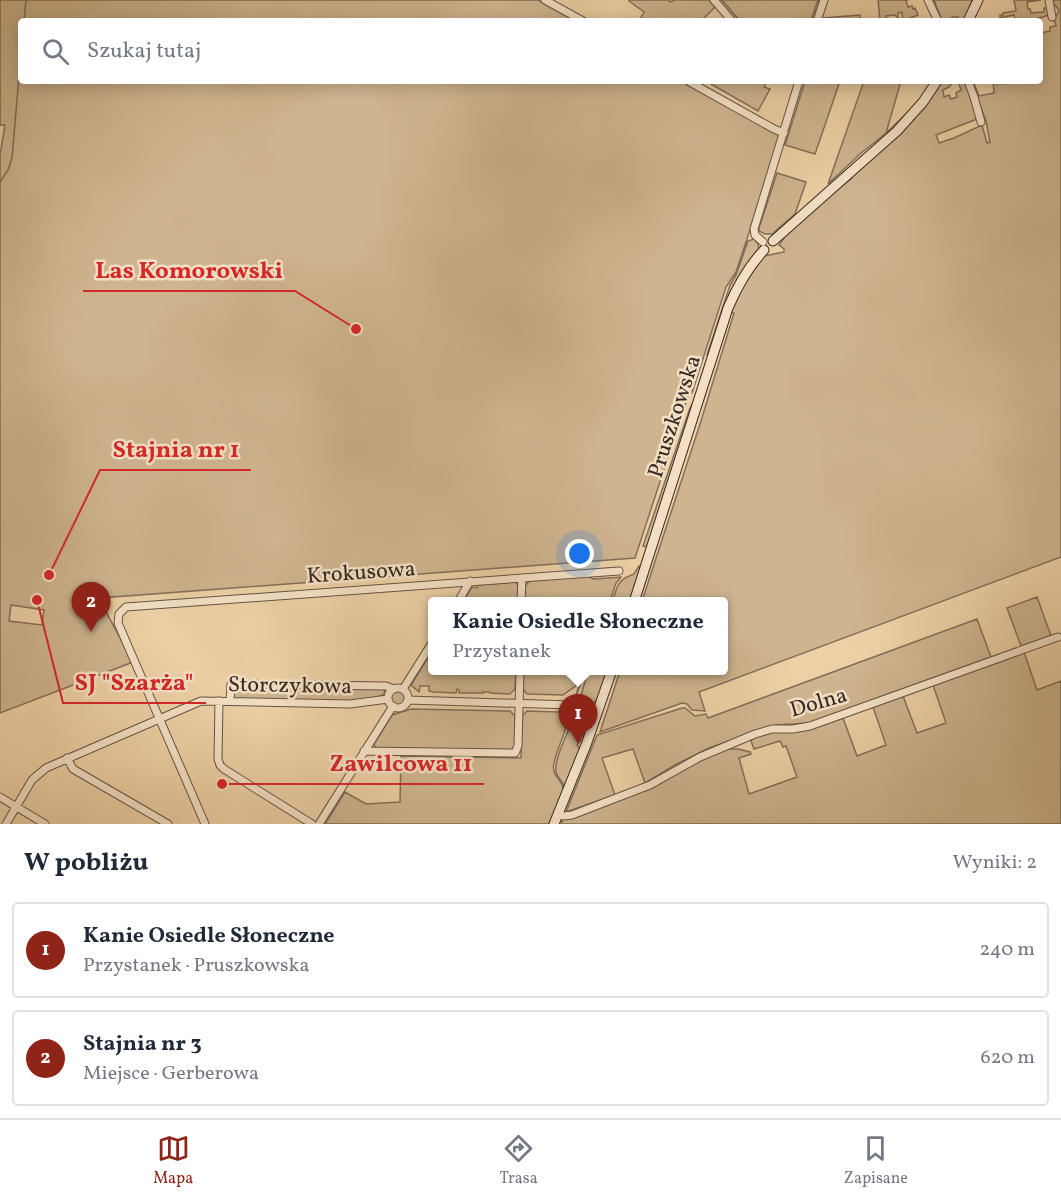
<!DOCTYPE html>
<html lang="pl">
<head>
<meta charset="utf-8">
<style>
  :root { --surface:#fff; --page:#f2f2f3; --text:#1f2937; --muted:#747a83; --line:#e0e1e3; --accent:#8f2418 }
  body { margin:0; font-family:Vollkorn,serif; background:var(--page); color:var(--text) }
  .you { position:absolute; left:580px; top:554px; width:21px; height:21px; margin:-15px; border:4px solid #fff; border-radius:50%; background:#1a73e8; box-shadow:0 0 0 9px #1a73e833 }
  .badge { display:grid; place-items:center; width:39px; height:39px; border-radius:50%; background:var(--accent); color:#fff; font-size:20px; font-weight:700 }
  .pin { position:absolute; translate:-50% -50px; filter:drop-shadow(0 2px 3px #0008) }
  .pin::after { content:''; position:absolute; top:32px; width:21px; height:18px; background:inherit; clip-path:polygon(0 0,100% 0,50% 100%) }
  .popup { position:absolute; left:428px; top:597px; width:300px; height:78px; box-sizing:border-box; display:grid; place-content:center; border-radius:6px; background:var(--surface); filter:drop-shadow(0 2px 4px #0005); font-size:20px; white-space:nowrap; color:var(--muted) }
  .popup b { font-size:22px; color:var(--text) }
  .popup::after { content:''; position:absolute; left:50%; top:100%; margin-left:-12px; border:12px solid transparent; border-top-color:var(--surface) }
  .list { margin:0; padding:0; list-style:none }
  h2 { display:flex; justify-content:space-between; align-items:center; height:78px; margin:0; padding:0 24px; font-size:26px }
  h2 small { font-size:20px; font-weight:400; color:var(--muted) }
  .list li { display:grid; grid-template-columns:39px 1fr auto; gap:18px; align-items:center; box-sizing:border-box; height:96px; margin:0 12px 12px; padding:0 12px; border:2px solid var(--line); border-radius:6px }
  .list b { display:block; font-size:22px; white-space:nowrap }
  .list p { margin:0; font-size:20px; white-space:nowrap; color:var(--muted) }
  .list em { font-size:20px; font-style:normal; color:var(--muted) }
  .icon { flex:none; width:33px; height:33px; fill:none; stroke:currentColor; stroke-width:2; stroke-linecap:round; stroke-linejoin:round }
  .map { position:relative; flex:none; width:1061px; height:824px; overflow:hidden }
  .search { position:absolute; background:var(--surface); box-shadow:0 3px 15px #0003; left:18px; right:18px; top:18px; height:66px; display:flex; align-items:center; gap:15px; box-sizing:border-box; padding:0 21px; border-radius:6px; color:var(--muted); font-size:22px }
  .sheet { height:294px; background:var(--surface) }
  nav { display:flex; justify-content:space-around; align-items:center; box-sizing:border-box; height:84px; border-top:2px solid var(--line); background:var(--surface); font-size:16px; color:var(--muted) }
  nav a { display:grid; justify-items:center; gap:3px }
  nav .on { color:var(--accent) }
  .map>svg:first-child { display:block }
  .green { fill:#ceb48f; stroke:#846e59; stroke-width:1.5; fill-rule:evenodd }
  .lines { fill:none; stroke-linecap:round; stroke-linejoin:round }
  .stream { stroke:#806b57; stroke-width:1.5 }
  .street-casing { stroke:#665344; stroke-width:9 }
  .secondary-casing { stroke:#392923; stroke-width:11 }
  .street { stroke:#f3e0c4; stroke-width:7 }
  .secondary { stroke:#f3e0c4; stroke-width:9 }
  .labels { text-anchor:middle; stroke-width:5; stroke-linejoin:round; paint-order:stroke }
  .street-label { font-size:22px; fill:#392923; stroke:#f3e0c4 }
  .leader { fill:none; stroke:#d62828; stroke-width:2 }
  .callout-dot { fill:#d62828; stroke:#f3e0c4; stroke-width:2 }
  .callout-label { font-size:24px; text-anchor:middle; font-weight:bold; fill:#d62828; stroke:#f3e0c4; stroke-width:5; stroke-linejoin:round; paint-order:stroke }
</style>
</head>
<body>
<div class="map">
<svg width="1061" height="824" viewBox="0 0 1061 824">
  <rect width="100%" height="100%" fill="#edd0a5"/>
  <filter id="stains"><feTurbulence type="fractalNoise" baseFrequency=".00333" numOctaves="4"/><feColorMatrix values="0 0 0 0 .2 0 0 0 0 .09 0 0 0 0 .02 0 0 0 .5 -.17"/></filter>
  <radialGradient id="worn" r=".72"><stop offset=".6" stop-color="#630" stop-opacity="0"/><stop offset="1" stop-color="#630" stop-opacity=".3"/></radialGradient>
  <path class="green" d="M0 0H538L576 21H21V81H682L777 133 779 137 747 239 736 272 726 287 692 393H689L635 558 100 598 101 605 105 610 133 662 0 713V155L5 125H0ZM11 605 44 610 42 625 9 621Z
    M630 0H669L670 2 675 0H709L715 7 701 21H639L644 12 629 1Z
    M718 0H820L813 21H736Z
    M878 0H908L906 1 908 7 912 6 913 9 915 8 918 15 903 21 902 12 898 13V18L895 15 886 16V21H880Z
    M934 0H973L963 21 959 20 958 17H952V21H942Z
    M1014 0H1041L1027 2 1028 9H1030L1031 13 1044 12V8H1047L1049 15 1036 19 1037 21H1015L1014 15 1000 18V15H1003V13L1016 11Z
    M1051 0H1061V557L699 692 705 711 692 710 687 704 682 703 600 732 620 671 724 670V602L642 601 701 421 734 313 731 312 744 283 764 256 784 252V249L779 245 784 238 783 236 801 219 852 178 851 175 940 81H950L951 85 949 86V87L943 90 944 97 949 95 951 99 957 97 956 93 961 90 958 81H964L972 100 977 119 936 135 939 143 954 138 982 125 987 143 990 142 986 121 971 82 973 81 979 96 994 93 993 81H995L996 84 998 83 1006 84V81H1040L1041 33 1050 31V27L1056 26 1054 19 1058 13 1059 10Z
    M860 15V21H822L823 18Z
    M711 81H767L764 87 770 89 758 111 711 84Z
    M805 81H840L815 154 785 145Z
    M864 81H901L886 133 907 113 908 116 887 136 885 134 860 154 828 184Z
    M777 173 806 182 795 214 772 234H765L759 231V228Z
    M754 239 758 244 759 251 710 356 707 355 730 285 736 275 748 241Z
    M695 400 647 547 643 546 690 408Z
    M639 566 641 567 632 601 612 602C618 585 617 580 634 574Z
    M588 576 593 579 621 577 616 583 610 601 524 602 525 586 530 580Z
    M515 582 519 586 518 601 463 602 472 587 477 588 478 585Z
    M1037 597 1051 636 1021 646 1007 608Z
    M977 619 991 657 809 723 776 725 709 748 677 764 645 783 633 749 602 758 615 795 566 812 597 735 682 708H685L695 716 706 714 708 718Z
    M432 651V670L516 671 515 689 510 694 490 693 489 692H483V693H459V690L457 689 456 693 433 692 429 691V686H420L419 692 411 685Z
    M1024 652 1037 690 1061 681V824H561L563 819 619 799 724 749H738L750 752 751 754 739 758 749 794 797 777 786 746 783 747 780 741 754 749 751 741 753 738 770 732 811 729 843 718 857 756 886 745 873 707 903 696 917 733 946 723 933 685Z
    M523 671H586L574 701 580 683 563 695 527 694 523 689Z
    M588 671H608L597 700C592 706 586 703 579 702Z
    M232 687 383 689 385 691 383 695 374 698 352 701 234 699 232 697Z
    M391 698a7 7 0 1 1 14 0a7 7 0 1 1-14 0Z
    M411 709 510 711 515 716V746L510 751 376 749 374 744 392 715Z
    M571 709C568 728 558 745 554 763 551 777 563 779 563 789 562 796 552 816 549 824H325L345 792 366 804 400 802 401 756 521 758 522 716 527 711 559 712 569 714Z
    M576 710C589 717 591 718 586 733L584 732 582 737C575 731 572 719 576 710Z
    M571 721 581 740 577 745 579 747V751L565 788C563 782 560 780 557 775 552 765 564 741 568 731L571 729V727L570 725Z"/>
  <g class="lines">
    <path class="stream" d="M722 0 740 21
      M24 21 26 0
      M811 21 818 0
      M906 127 915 118
      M0 182 8 170 12 158 21 53"/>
    <defs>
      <path id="street" d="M545 0 583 21
        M714 0 732 21
        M928 0 938 21
        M1049 0 1052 17
        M817 21 824 0
        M688 81 774 129 784 133
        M968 81 974 97 981 122
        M763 242 755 235 754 229 799 81
        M458 602 470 581
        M521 602 522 578
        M388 698a10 10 0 1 1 20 0a10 10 0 1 1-20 0Z
        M403 689 432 643
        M408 700 571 705
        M219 701 218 759 220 765 224 769 312 824
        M230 701 231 684 386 686 394 689
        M364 751 515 753 518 746 520 670
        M67 758 73 769 168 824
        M0 797 45 824
        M558 815 564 816 572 815 650 785 700 757 755 734 772 729H793L810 726 1058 637
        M6 824 32 780 46 768 201 701 350 704 388 699
        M205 824 118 623 119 614 126 607 619 571
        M319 824 393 706"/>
      <path id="secondary" d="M968 21 978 0
        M773 241 897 131 923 102 937 81
        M634 602 728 308C737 287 748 267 764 250
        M554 824 586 745 612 670"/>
    </defs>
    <use href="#street" class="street-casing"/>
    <use href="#secondary" class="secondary-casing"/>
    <use href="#street" class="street"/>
    <use href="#secondary" class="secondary"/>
  </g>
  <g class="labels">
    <g class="street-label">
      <text transform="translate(673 416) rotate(-72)" y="8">Pruszkowska</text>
      <text transform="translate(361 571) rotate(-4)" y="8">Krokusowa</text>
      <text transform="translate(290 684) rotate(1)" y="8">Storczykowa</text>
      <text transform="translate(818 701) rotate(-16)" y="8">Dolna</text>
    </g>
  </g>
  <path class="leader" d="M356 329L295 291H83M49 575L100 470H251M37 600L63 703H206M222 784L317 784H484"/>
  <g class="callout-dot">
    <circle cx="356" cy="329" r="6"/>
    <circle cx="49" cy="575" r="6"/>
    <circle cx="37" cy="600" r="6"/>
    <circle cx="222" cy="784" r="6"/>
  </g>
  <g class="callout-label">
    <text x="189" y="278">Las Komorowski</text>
    <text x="176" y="457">Stajnia nr 1</text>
    <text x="134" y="690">SJ "Szarża"</text>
    <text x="401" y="771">Zawilcowa 11</text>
  </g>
  <rect width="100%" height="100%" filter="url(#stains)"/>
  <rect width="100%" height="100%" fill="url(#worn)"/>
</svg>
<div class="you"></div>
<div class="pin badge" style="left:578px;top:744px">1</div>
<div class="popup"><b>Kanie Osiedle Słoneczne</b>Przystanek</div>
<div class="pin badge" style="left:91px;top:632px">2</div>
<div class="search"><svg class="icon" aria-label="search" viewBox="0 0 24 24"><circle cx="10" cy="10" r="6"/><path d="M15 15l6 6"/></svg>Szukaj tutaj</div>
</div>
<section class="sheet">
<h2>W pobliżu<small>Wyniki: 2</small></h2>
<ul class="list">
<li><span class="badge">1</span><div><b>Kanie Osiedle Słoneczne</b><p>Przystanek · Pruszkowska</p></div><em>240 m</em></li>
<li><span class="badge">2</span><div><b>Stajnia nr 3</b><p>Miejsce · Gerberowa</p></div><em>620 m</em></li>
</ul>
</section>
<nav>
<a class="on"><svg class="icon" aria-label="map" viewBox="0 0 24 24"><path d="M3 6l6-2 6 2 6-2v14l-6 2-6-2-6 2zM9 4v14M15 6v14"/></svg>Mapa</a>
<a><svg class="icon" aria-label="directions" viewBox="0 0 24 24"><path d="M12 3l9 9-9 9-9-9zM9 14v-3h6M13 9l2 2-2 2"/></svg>Trasa</a>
<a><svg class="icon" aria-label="saved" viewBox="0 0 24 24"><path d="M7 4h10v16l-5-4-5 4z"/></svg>Zapisane</a>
</nav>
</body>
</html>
